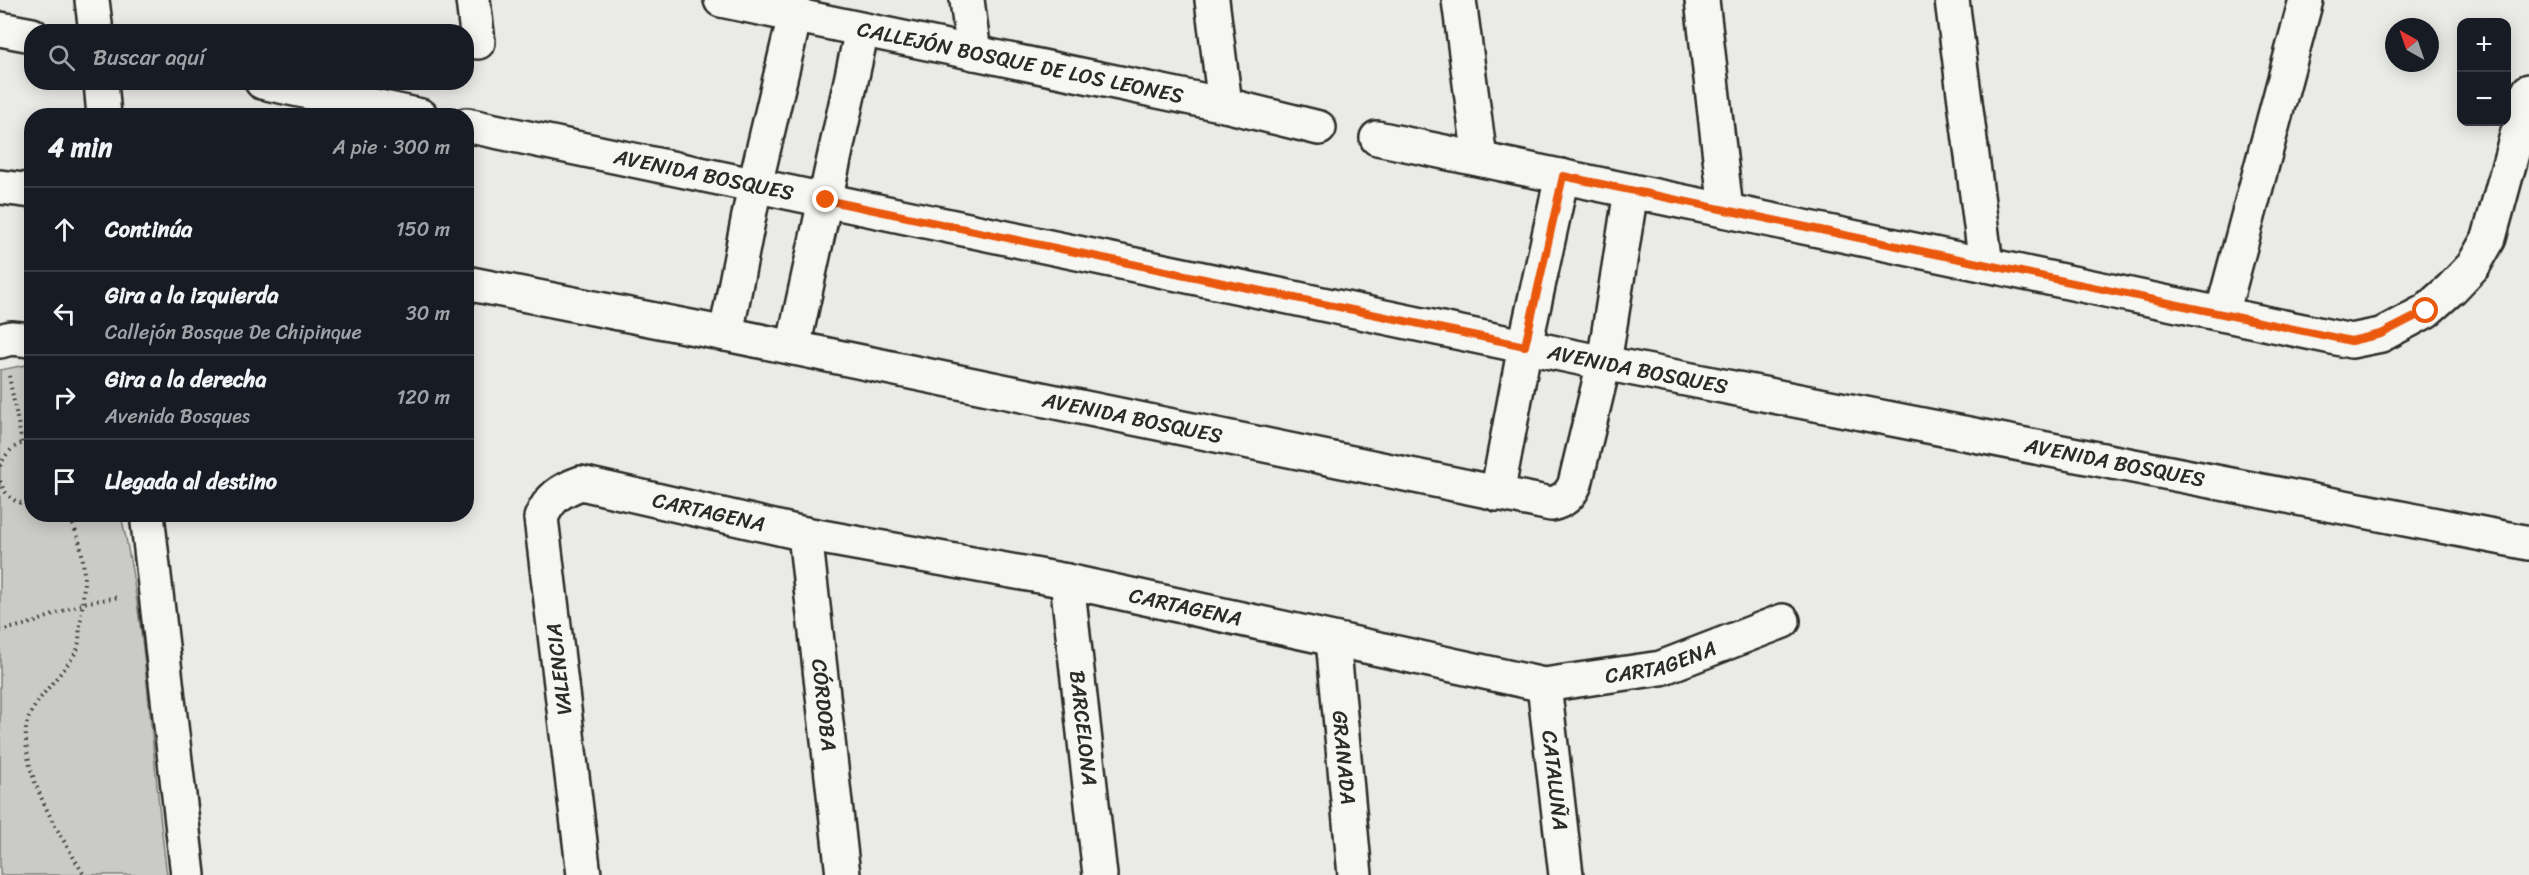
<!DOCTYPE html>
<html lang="es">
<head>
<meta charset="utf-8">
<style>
  :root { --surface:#171b24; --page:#242831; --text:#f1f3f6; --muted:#9ea1a6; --line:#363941 }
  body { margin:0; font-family:Sriracha,sans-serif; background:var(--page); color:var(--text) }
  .controls { position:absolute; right:18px; top:18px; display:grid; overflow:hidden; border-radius:12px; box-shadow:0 3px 15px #0003 }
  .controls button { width:54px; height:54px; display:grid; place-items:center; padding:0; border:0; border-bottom:2px solid var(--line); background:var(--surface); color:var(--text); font:30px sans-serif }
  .compass { position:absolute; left:2385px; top:18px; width:54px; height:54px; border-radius:50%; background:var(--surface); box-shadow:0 3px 15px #0003; rotate:320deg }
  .stop { position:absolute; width:18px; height:18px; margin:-14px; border:4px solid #ea580c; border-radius:50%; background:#fff }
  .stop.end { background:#ea580c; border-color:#fff; box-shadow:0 2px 6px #0008 }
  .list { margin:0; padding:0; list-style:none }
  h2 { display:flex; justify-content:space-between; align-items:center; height:78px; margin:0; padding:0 24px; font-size:26px }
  h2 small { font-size:20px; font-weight:400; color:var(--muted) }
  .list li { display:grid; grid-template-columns:39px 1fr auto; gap:18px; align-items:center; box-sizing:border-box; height:84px; padding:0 24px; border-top:2px solid var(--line) }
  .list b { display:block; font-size:22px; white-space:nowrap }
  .list p { margin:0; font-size:20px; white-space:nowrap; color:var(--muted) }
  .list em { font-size:20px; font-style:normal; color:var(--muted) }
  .icon { flex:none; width:33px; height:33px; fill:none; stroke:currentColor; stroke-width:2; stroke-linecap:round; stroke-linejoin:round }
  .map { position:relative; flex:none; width:2529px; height:875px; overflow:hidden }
  .search { position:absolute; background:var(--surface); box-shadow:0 3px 15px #0003; left:24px; top:24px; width:450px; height:66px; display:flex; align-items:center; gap:15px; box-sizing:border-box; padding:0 21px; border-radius:24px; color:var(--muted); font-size:22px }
  .panel { position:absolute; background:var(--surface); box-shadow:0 3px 15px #0003; left:24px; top:108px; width:450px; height:414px; border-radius:24px }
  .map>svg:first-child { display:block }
  .green { fill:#cacac7; stroke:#7a7a79; stroke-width:1.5 }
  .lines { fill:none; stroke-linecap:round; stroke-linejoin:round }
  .street-casing { stroke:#2b2b2b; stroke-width:38 }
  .secondary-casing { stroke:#2b2b2b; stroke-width:38 }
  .path { stroke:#2b2b2b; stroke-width:4; stroke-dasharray:1.5 4.5; stroke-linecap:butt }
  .street { stroke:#f6f6f2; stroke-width:33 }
  .secondary { stroke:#f6f6f2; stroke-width:33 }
  .route { stroke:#ea580c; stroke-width:8 }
  .labels { text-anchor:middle; stroke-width:4.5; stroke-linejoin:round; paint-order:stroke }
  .street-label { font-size:21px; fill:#2b2b2b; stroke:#f6f6f2 }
</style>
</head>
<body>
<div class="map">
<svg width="2529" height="875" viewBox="0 0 2529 875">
  <rect width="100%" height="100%" fill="#eaeae6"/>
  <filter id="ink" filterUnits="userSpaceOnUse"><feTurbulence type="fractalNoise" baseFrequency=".0167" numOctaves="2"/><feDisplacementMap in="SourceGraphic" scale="12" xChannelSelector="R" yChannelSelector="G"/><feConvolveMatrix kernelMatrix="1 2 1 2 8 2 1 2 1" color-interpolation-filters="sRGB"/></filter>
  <g filter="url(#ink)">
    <path class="green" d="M31 364 32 514 121 515C148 633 151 755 167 875H0V370Z"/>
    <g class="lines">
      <defs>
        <g id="street">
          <path d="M473 0 478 42"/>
          <path id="s1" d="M721 0 1225 105 1319 128"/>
          <path d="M967 0 974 53"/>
          <path d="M1212 0 1225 105"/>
          <path d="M1459 0 1480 159"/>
          <path d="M1702 0 1726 210"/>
          <path d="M1952 0 1986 265"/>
          <path d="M0 29 32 35"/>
          <path d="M262 82 421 116"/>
          <path id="s2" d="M466 125 1604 363 2529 543"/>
          <path d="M1377 138 2351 341 2381 335 2426 311 2452 288 2473 266 2489 238 2529 91"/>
          <path d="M0 187 32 191"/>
          <path id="s3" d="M466 283 726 334 1551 504C1563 501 1570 496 1575 484L1604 363 1631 191"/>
          <path d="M2222 314 2306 0"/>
          <path d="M726 334 755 185 795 15"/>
          <path d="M793 348 862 30"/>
          <path d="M1497 494 1525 346 1562 176"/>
          <path id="s4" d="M805 534 843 875"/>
          <path id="s5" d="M1067 581 1100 875"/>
          <path id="s6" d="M1333 640 1355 875"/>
          <path id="s7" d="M1544 685 1566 875"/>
          <path id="s8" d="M584 875 541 518C549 498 561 490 581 483L805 534 1067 581 1544 685 1661 668 1783 621"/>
        </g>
        <path id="secondary" d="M92 0 96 32
          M101 82 104 116
          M0 341 11 338 32 340
          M147 514 188 875"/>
      </defs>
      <use href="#street" class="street-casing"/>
      <use href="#secondary" class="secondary-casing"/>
      <path class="path" d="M9 376 22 443
        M0 466C7 451 15 443 32 442
        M0 481C5 496 15 504 32 505
        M67 514C89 550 85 586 80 625 79 633 80 645 76 652 65 672 27 706 26 728 23 780 59 832 84 875
        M0 631 35 622 83 603 119 597"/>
      <use href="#street" class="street"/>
      <use href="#secondary" class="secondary"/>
    </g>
  </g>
  <g class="lines" filter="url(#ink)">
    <path class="route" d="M826 200 1525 346 1563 176 2351 341 2381 334 2426 311"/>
  </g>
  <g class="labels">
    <g class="street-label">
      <text dy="7" stroke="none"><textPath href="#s1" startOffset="306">CALLEJÓN BOSQUE DE LOS LEONES</textPath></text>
      <text dy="7" stroke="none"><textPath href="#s2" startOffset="243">AVENIDA BOSQUES</textPath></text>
      <text dy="7" stroke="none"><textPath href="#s2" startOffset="1197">AVENIDA BOSQUES</textPath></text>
      <text dy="7" stroke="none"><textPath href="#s3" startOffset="680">AVENIDA BOSQUES</textPath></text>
      <text dy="7" stroke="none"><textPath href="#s2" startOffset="1683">AVENIDA BOSQUES</textPath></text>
      <text dy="7" stroke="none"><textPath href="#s8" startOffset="546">CARTAGENA</textPath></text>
      <text dy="7" stroke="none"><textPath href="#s8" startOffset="1032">CARTAGENA</textPath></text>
      <text dy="7" stroke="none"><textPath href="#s8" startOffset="1518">CARTAGENA</textPath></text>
      <text transform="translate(559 669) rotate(-97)" y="7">VALENCIA</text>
      <text dy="7" stroke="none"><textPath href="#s4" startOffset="172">CÓRDOBA</textPath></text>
      <text dy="7" stroke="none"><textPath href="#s5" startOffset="148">BARCELONA</textPath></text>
      <text dy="7" stroke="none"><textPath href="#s6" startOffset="118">GRANADA</textPath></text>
      <text dy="7" stroke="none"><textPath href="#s7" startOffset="96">CATALUÑA</textPath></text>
    </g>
  </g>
</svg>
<div class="controls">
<button>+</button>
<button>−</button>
</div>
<svg class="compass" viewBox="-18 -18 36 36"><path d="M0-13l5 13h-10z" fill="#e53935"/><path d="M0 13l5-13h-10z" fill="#9ea1a6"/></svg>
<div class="stop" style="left:2426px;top:311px"></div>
<div class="stop end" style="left:826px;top:200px"></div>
<div class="search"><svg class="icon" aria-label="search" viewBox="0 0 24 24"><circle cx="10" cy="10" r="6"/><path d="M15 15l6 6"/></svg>Buscar aquí</div>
<section class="panel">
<h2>4 min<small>A pie · 300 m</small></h2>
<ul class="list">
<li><svg class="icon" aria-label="ahead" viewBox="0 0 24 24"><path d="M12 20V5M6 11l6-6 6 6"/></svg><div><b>Continúa</b></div><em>150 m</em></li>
<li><svg class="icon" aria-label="left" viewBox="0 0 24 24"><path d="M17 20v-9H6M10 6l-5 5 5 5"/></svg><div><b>Gira a la izquierda</b><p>Callejón Bosque De Chipinque</p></div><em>30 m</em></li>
<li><svg class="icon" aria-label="right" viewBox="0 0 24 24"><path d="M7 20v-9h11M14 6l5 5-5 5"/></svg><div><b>Gira a la derecha</b><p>Avenida Bosques</p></div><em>120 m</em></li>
<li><svg class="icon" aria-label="arrive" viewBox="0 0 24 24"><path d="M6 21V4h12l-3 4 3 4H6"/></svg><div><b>Llegada al destino</b></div></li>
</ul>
</section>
</div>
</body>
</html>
